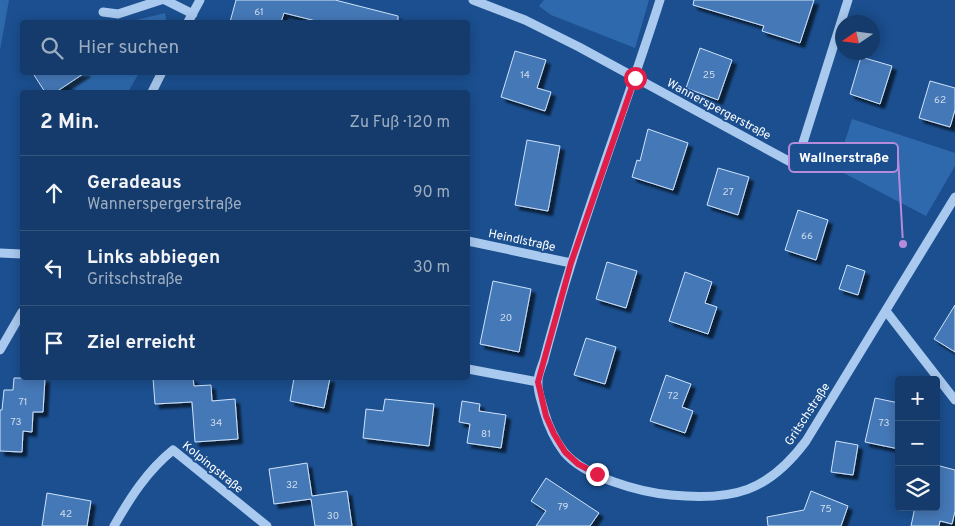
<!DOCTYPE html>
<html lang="de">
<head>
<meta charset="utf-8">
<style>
  :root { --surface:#143b6b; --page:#1d4271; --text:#f1f3f6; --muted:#9dadc1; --line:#33557e }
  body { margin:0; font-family:Overpass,sans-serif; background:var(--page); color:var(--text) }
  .controls { position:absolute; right:15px; bottom:15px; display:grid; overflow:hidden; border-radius:5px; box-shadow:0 2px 12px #0003 }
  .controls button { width:45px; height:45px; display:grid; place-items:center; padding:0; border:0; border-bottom:1px solid var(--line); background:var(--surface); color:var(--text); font:25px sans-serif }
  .compass { position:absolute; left:835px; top:15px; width:45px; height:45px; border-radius:50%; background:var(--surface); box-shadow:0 2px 12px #0003; rotate:257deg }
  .stop { position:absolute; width:15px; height:15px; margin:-11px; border:4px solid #e11d48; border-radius:50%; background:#fff }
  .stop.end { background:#e11d48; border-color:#fff; box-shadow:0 1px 5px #0008 }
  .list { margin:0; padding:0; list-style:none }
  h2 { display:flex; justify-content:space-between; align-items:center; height:65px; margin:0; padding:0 20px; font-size:21px }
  h2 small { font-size:16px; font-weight:400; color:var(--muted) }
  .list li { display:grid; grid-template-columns:32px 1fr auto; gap:15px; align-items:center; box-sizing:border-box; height:75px; padding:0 20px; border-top:1px solid var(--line) }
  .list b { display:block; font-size:19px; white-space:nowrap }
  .list p { margin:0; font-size:16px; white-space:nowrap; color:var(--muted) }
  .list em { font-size:16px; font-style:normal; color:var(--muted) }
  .icon { flex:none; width:28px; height:28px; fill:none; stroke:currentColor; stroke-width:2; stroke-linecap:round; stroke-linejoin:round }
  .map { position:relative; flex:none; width:955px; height:526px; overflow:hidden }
  .search { position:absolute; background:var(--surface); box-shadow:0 2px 12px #0003; left:20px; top:20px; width:450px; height:55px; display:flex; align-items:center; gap:12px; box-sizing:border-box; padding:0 18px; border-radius:5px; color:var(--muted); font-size:19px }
  .panel { position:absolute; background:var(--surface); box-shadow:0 2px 12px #0003; left:20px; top:90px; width:450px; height:290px; border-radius:5px }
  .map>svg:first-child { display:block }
  .green { fill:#2e69ad }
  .building { fill:#4478b7; stroke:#cfe3fa; filter:url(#shadow) }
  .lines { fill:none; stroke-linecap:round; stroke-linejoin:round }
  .minor { stroke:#a9c9ee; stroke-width:9 }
  .route { stroke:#e11d48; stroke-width:6 }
  .labels { text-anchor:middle; stroke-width:4; stroke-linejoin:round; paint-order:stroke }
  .number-label { font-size:10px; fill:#d0dded }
  .street-label { font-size:12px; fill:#fff; stroke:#1b4f8f }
  .leader { fill:none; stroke:#b68bdc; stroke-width:2 }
  .callout-dot { fill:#b68bdc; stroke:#1b4f8f; stroke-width:2 }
  .callout { fill:#1b4f8f; stroke:#b68bdc; stroke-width:2 }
  .callout-label { font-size:14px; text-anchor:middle; font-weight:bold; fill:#fff }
</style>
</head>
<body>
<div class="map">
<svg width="955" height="526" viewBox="0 0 955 526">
  <defs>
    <filter id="shadow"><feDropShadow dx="4.5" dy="4.5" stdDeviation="1" flood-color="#0009"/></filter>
  </defs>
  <rect width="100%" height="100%" fill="#1b4f8f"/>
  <path class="green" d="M0 0H9L0 50Z
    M544 0H649L635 48 551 15 539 6Z
    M165 13 166 19 164 22H128Z
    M66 73H139L128 92H81L66 86 72 81Z
    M852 119 955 153V166L926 216 836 169Z"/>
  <path class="building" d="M236 0H335L398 16V22H320L284 13 281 22H230Z
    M694 0H814L800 43 762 31 764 26 693 5Z
    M700 48 732 60 718 100 686 88Z
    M515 51 546 60 537 88 551 92 545 111 501 97Z
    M861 57 892 66 880 104 850 94Z
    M32 72H86L56 92H45Z
    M930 81 955 88V110L950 127 919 118Z
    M648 129 688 143 673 190 632 177 637 160 640 161Z
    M527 140 560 146 548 211 515 205Z
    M718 168 749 177 738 215 707 205Z
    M798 210 828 220 816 260 785 250Z
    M607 262 637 271 626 308 596 299Z
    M847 265 865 271 858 295 839 289Z
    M685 272 712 282 705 303 717 307 708 334 669 321Z
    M493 281 531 289 519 352 480 344Z
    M955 305V352L934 339Z
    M586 338 616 347 605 384 574 375Z
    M666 375 691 384 682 407 693 411 685 433 650 421Z
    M14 378H45L43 412H33L32 432 23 431 22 452 0 451V410H2L4 390H13Z
    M153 378H193L194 386 211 385 212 401 235 399 238 439 195 442 192 402 155 404Z
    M294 378H330L324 408 290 401Z
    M875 398 899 403V449L865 442Z
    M385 399 434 404 429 446 363 438 366 409 383 411Z
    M462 401 480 404 479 411 506 415 501 448 467 443 470 424 459 422Z
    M836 441 858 445 853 475 831 472Z
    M307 463 312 496 347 491 352 526H315L311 499 274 504 269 469Z
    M936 465 955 470V511L952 524 940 521 939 526H911L915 507H936Z
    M546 478 599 513 590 526H536L546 511 531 501Z
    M811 491 848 506 841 526H768L767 517 804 510Z
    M47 493 91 501 87 526H42Z"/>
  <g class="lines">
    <path class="minor" d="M165 0 193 14
      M473 0 525 20 579 47 796 165 848 0
      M660 0C628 101 589 200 560 301 555 321 549 340 544 360 542 366 538 375 538 381 537 391 542 402 544 411 548 425 555 440 564 452 585 477 639 492 671 495 733 501 768 492 806 441L955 197
      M103 12 118 14 161 0
      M188 22 200 0
      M152 92 162 72
      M468 241 571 263
      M0 253 22 254
      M886 311 955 400
      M0 350 22 312
      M468 369 538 382
      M114 526C130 498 147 471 173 450L267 526"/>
  </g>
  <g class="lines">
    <path class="route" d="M597 474 578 464 565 452 554 434 546 416 538 382 571 263 635 78"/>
  </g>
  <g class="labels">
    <g class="number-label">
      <text x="259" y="15">61</text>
      <text x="525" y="78">14</text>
      <text x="709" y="78">25</text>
      <text x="940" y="103">62</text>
      <text x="728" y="195">27</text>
      <text x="807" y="239">66</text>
      <text x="506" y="321">20</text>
      <text x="673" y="399">72</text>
      <text x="23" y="405">71</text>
      <text x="16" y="425">73</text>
      <text x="216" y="426">34</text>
      <text x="884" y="426">73</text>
      <text x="486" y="437">81</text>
      <text x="292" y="488">32</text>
      <text x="563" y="510">79</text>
      <text x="826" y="512">75</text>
      <text x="66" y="517">42</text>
      <text x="333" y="519">30</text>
    </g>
    <g class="street-label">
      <text transform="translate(719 109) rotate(28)" y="4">Wannerspergerstraße</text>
      <text transform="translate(522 240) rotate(12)" y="4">Heindlstraße</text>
      <text transform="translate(807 414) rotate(-57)" y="4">Gritschstraße</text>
      <text transform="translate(213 467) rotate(39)" y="4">Kolpingstraße</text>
    </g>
  </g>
  <path class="leader" d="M903 244L898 157"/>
  <circle class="callout-dot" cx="903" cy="244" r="5"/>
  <rect class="callout" x="789" y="143" width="109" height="29" rx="5"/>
  <g class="callout-label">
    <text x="844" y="162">Wallnerstraße</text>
  </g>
</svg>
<div class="controls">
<button>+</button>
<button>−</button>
<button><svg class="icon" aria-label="layers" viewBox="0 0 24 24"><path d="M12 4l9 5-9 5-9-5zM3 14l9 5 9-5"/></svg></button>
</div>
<svg class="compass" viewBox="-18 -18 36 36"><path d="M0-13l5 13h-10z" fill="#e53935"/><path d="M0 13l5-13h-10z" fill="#9dadc1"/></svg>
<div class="stop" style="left:635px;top:78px"></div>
<div class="stop end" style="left:597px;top:474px"></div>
<div class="search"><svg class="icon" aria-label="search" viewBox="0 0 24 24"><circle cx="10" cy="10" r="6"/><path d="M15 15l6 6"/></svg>Hier suchen</div>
<section class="panel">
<h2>2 Min.<small>Zu Fuß · 120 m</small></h2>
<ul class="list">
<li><svg class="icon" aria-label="ahead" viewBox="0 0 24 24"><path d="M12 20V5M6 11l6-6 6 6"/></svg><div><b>Geradeaus</b><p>Wannerspergerstraße</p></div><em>90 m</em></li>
<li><svg class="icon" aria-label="left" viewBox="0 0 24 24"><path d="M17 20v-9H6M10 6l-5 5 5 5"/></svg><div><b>Links abbiegen</b><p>Gritschstraße</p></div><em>30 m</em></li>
<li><svg class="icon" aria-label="arrive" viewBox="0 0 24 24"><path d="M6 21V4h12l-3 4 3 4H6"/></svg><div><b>Ziel erreicht</b></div></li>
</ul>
</section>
</div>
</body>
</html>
